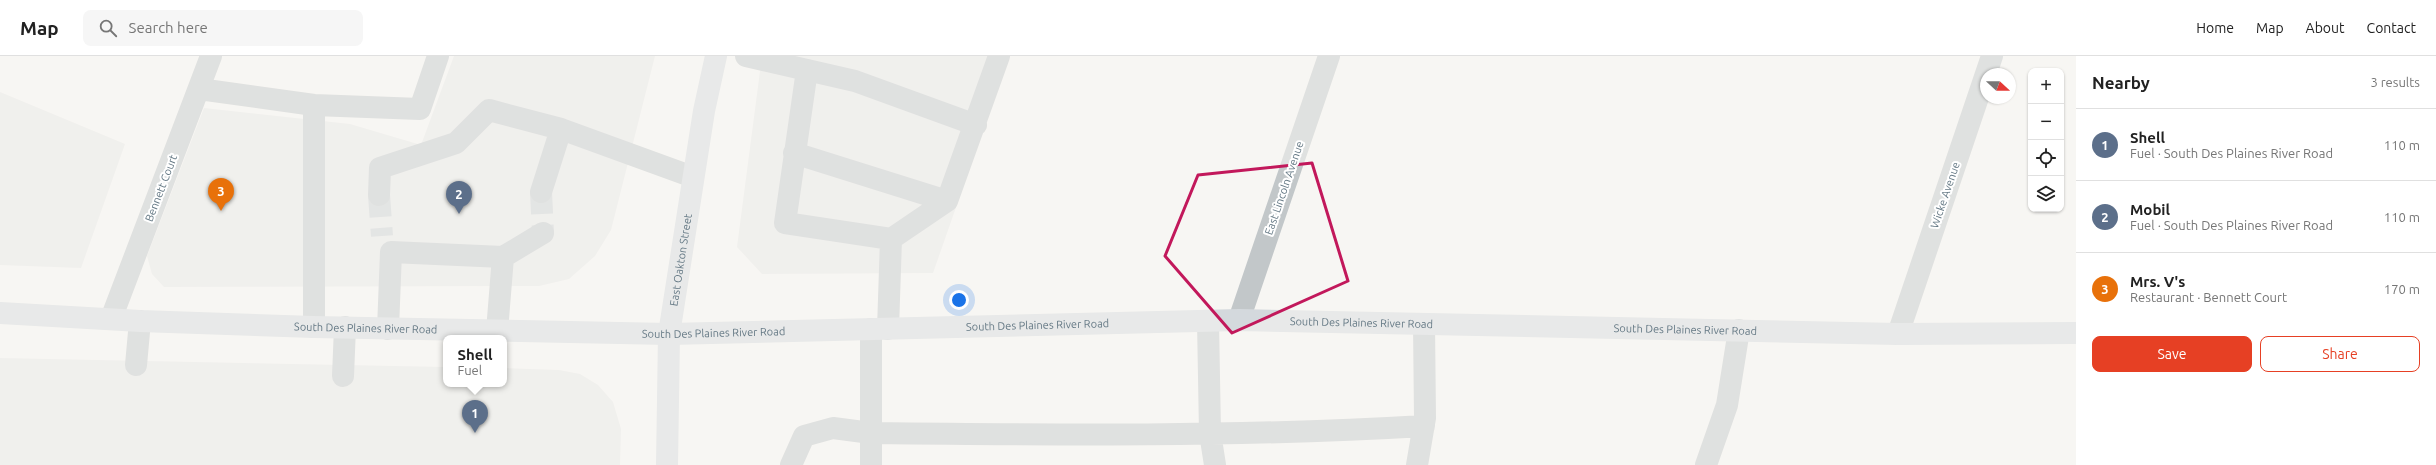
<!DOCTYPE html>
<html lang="en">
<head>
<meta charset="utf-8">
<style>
  :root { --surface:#fff; --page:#f6f6f6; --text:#222; --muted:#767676; --line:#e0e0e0; --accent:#e64024 }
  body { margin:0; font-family:Ubuntu,sans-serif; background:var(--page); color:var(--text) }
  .controls { position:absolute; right:12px; top:12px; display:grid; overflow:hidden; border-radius:8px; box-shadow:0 1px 3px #0004 }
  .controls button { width:36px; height:36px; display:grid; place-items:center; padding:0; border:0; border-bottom:1px solid var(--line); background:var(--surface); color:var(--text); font:20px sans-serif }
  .compass { position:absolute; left:1980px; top:12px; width:36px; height:36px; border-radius:50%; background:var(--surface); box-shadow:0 1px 3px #0004; rotate:111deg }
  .you { position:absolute; left:959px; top:244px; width:14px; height:14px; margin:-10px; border:3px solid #fff; border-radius:50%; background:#1a73e8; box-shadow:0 0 0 6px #1a73e833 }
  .badge { display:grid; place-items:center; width:26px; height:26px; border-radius:50%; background:var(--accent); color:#fff; font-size:13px; font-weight:700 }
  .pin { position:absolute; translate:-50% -33px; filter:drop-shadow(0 1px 2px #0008) }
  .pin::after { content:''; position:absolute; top:21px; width:14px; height:12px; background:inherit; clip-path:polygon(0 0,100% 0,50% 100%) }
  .popup { position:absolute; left:443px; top:279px; width:64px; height:52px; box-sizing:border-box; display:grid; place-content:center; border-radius:8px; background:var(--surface); filter:drop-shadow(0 1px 3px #0005); font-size:13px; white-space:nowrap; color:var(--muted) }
  .popup b { font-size:15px; color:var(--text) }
  .popup::after { content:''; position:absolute; left:50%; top:100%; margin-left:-8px; border:8px solid transparent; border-top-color:var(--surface) }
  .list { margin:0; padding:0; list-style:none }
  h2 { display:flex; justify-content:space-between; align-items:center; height:52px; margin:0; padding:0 16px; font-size:17px }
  h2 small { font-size:13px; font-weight:400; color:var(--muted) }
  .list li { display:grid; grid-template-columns:26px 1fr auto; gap:12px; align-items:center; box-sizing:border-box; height:72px; padding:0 16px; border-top:1px solid var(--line) }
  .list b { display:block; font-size:15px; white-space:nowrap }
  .list p { margin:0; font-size:13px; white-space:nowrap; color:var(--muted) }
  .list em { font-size:13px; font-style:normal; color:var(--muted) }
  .actions { display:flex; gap:8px; padding:12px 16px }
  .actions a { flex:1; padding:9px 0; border:1px solid var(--accent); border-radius:8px; text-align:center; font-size:14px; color:var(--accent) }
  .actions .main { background:var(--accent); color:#fff }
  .icon { flex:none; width:22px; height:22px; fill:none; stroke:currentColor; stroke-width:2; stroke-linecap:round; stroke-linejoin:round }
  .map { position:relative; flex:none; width:2076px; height:409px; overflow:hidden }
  header { display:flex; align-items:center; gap:24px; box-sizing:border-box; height:56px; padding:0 20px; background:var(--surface); border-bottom:1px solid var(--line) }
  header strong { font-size:19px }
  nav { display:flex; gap:22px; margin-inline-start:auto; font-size:14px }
  .search { width:280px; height:36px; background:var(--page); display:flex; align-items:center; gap:10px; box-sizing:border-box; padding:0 14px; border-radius:8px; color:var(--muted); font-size:15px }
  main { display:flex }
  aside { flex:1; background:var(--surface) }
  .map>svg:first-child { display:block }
  .built { fill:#e7e8e7 }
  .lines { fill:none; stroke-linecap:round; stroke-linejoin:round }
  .minor-tunnel { stroke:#cbd0d2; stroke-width:22; stroke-dasharray:22 11; stroke-linecap:butt }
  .minor { stroke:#c2c7c9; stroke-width:22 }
  .major { stroke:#d4d9dd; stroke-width:22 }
  .marked { fill:none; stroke:#c2185b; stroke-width:3; stroke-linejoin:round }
  .labels { text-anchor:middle; stroke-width:4; stroke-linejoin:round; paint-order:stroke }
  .street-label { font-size:11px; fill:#657985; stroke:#fff }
</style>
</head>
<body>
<header>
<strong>Map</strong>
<div class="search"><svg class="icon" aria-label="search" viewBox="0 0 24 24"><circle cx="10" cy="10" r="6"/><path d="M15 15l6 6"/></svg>Search here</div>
<nav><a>Home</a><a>Map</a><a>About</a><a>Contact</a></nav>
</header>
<main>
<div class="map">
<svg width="2076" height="409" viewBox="0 0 2076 409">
  <rect width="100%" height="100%" fill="#f7f6f3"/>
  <path class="built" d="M454 0H655L611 174 595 200 569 223 539 230 164 231 152 218 147 200 204 52 350 68 421 89Z
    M762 0H1009L933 217 762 218 737 191Z
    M0 36 125 88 81 212 0 209Z
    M0 302 446 311V328H504V312L559 314 580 318 598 329 613 346 621 373 620 409H0Z"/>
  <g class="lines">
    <path class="minor-tunnel" d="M541 136 543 177
      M379 139 382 180"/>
    <path class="minor" d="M746 0 855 25 976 69
      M807 14 785 167 891 183
      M199 33 314 49 420 53 438 0
      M314 49V271
      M794 97 947 145
      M541 136 561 73
      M379 139 380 112 456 87 489 54 561 73 693 121
      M111 263 211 0
      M1239 264 1329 0
      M1208 265 1210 377 1215 409
      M388 273 391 196 503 201
      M871 273V377C1055 379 1240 381 1424 370
      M888 273 891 183 947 145 999 0
      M497 275 503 201 543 177
      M1898 278 1992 0
      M136 309 140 265
      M343 320 345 271
      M791 409 804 380 833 372 871 377V409
      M1417 409 1425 362 1424 268
      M1706 409 1727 349 1739 274"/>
    <g class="major">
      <path id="s1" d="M0 257 140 265 314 271 669 278 1239 264 1898 278 2076 277"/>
      <path id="s2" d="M667 409 669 278 704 55 716 0"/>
    </g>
  </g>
  <path d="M0 0H2076V409H0ZM1312 107 1348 225 1232 277 1165 200 1198 119Z" fill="#f7f6f3" fill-opacity=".55" fill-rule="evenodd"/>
  <path class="marked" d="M1312 107 1348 225 1232 277 1165 200 1198 119Z"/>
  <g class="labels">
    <g class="street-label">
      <text transform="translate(161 132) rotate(-69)" y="4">Bennett Court</text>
      <text transform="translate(1284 132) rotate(-71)" y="4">East Lincoln Avenue</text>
      <text transform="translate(1945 139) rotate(-71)" y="4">Wicke Avenue</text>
      <text dy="4" stroke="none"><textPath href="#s2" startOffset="206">East Oakton Street</textPath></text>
      <text dy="4" stroke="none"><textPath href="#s1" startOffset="1362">South Des Plaines River Road</textPath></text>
      <text dy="4" stroke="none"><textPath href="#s1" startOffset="1038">South Des Plaines River Road</textPath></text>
      <text dy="4" stroke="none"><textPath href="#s1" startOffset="366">South Des Plaines River Road</textPath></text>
      <text dy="4" stroke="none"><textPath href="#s1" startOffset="1686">South Des Plaines River Road</textPath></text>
      <text dy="4" stroke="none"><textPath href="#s1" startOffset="714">South Des Plaines River Road</textPath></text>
    </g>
  </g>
</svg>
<div class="controls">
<button>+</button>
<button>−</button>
<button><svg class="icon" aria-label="locate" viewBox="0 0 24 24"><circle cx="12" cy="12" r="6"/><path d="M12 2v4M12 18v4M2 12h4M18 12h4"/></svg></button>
<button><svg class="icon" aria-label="layers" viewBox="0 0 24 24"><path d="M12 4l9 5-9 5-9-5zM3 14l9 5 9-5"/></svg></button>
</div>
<svg class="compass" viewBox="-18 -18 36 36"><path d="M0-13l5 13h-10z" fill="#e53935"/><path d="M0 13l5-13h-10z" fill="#767676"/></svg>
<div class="you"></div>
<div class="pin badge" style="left:475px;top:377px;background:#5c6f8a">1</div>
<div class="popup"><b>Shell</b>Fuel</div>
<div class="pin badge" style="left:459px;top:158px;background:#5c6f8a">2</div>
<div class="pin badge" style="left:221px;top:155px;background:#e8710a">3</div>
</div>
<aside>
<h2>Nearby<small>3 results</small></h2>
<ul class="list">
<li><span class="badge" style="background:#5c6f8a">1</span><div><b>Shell</b><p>Fuel · South Des Plaines River Road</p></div><em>110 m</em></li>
<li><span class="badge" style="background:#5c6f8a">2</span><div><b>Mobil</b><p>Fuel · South Des Plaines River Road</p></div><em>110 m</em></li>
<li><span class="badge" style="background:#e8710a">3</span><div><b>Mrs. V's</b><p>Restaurant · Bennett Court</p></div><em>170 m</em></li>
</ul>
<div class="actions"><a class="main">Save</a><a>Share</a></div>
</aside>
</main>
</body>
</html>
